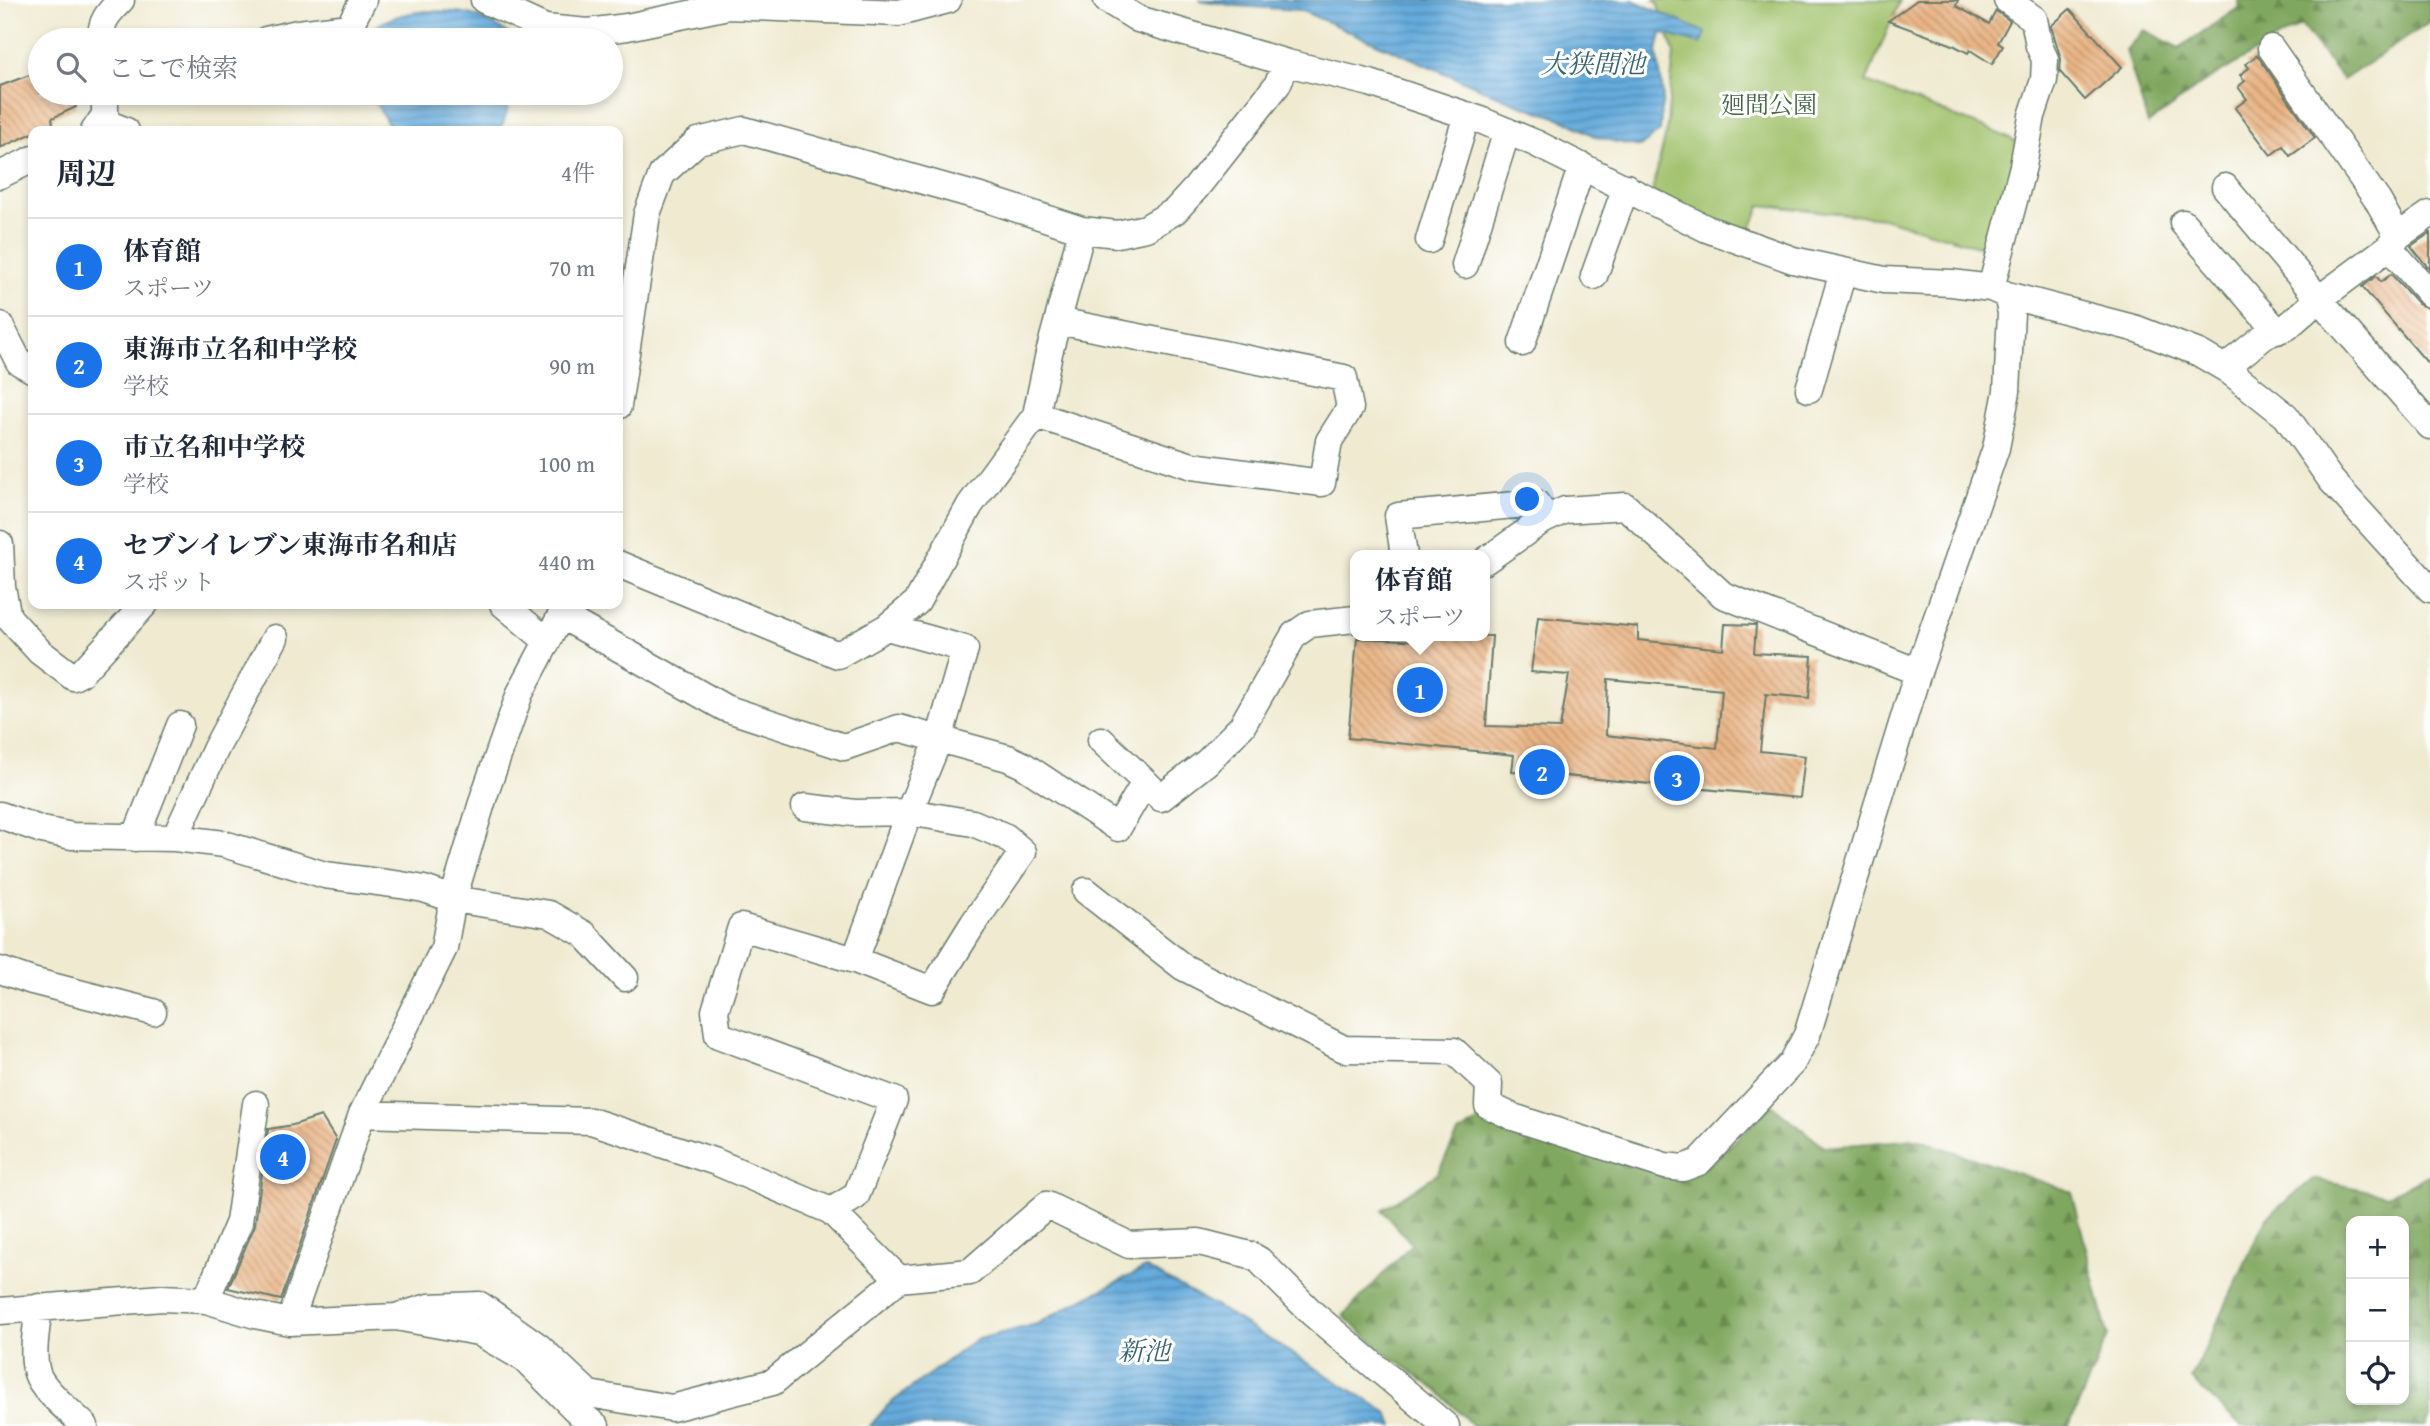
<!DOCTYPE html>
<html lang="ja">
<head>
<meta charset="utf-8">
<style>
  :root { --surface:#fff; --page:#f6f6f7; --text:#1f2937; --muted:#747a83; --line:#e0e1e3; --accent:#1a73e8 }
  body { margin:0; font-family:"Gentium Book Plus","Noto Serif JP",serif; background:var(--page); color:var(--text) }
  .controls { position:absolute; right:21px; bottom:21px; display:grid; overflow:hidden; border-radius:14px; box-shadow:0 4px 10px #0003 }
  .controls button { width:63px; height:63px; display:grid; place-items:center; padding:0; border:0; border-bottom:2px solid var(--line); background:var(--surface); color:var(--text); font:35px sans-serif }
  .you { position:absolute; left:1528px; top:500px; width:24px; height:24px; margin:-18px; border:5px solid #fff; border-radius:50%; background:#1a73e8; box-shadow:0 0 0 10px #1a73e833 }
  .badge { display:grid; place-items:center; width:46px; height:46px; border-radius:50%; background:var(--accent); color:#fff; font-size:23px; font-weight:700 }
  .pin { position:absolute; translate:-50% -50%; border:4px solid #fff; box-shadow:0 2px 7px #0006 }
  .popup { position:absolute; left:1350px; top:550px; width:140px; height:91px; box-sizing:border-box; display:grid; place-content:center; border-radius:14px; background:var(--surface); filter:drop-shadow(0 2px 5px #0005); font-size:23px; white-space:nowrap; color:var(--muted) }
  .popup b { font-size:26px; color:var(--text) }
  .popup::after { content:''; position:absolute; left:50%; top:100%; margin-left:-14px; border:14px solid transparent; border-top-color:var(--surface) }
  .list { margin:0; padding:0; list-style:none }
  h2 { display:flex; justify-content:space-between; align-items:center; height:91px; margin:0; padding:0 28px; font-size:30px }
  h2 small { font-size:23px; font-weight:400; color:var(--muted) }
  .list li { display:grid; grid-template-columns:46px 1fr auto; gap:21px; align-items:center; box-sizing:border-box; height:98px; padding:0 28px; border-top:2px solid var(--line) }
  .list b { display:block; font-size:26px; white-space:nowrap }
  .list p { margin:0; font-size:23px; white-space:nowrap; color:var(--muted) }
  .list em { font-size:23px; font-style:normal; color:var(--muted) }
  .icon { flex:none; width:38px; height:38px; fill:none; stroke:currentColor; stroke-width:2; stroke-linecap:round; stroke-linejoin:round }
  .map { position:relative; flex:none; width:2430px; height:1426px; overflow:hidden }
  .search { position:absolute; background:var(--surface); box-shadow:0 4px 10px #0003; left:28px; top:28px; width:595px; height:77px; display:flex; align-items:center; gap:18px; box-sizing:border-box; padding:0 24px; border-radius:38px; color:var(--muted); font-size:26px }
  .panel { position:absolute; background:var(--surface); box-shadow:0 4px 10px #0003; left:28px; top:126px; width:595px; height:483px; border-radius:14px }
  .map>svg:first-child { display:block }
  .forest { fill:url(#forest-firs); stroke:#507249; stroke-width:2; fill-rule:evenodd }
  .park { fill:#a0c16a; stroke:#607f4f; stroke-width:2 }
  .water { fill:url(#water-rules); stroke:#427488; stroke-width:2 }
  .building { fill:url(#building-back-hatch); fill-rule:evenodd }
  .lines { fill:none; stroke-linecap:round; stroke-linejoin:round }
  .minor-casing { stroke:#687a6b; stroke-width:29 }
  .minor { stroke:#fff; stroke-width:26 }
  .labels { text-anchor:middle; stroke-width:6; stroke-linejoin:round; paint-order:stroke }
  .park-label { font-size:24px; fill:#466544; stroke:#fff }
  .water-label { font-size:26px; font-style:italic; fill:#38646f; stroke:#fff }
</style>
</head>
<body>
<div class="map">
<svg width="2430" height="1426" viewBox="0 0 2430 1426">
  <defs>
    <pattern id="forest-firs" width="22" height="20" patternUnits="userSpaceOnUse" patternTransform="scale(1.75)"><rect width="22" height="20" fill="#80a75e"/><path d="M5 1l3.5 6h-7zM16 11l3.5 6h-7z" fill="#68894e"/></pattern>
    <pattern id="water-rules" width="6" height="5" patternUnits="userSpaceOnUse" patternTransform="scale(1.75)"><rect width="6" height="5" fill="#65abdc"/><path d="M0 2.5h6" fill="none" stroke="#538cb3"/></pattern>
    <pattern id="building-back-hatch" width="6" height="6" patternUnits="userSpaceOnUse" patternTransform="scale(1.75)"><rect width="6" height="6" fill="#eab585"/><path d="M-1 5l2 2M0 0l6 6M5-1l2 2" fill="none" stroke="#bd946e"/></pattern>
  </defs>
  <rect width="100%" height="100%" fill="#fff"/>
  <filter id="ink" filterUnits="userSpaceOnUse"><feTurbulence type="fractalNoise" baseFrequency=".0143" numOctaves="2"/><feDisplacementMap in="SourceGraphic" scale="14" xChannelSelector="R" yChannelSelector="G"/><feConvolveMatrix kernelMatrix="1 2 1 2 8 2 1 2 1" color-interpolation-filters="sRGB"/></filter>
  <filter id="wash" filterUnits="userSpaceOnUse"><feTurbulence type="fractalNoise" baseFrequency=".00686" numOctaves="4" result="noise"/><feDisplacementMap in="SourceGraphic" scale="28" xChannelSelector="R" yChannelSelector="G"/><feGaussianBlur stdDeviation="1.57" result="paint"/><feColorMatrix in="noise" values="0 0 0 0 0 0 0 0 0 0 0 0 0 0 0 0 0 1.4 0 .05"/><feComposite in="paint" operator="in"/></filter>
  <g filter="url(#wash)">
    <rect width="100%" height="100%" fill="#efead0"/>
    <path class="forest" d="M2238 0H2430V22L2343 80 2301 25 2203 83 2148 124 2126 50 2144 30 2179 48 2238 8Z
      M1772 1105 1824 1147 1917 1139 2072 1192 2108 1336 2069 1426H1473L1438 1391 1387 1354 1343 1316 1412 1244 1382 1210 1437 1174 1458 1134 1484 1118 1546 1135 1710 1164Z
      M2430 1174V1417L2426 1426H2241L2191 1379 2266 1218 2313 1179 2388 1195ZM2351 1221H2404V1400H2351Z"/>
    <path class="park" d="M1653 0H1900L1866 82 1998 133 2020 144 2002 253 1883 218 1761 205 1747 238 1652 192 1666 133 1674 53 1657 2Z"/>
    <path class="water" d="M1199 0H1633L1706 33 1701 44 1661 33 1657 51 1663 94 1660 131 1640 147 1596 137 1565 120 1512 102 1300 10 1237 6Z
      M427 11C470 11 476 13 513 36L514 40H366C374 18 407 13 427 11Z
      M370 93H513L503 124 498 131H392Z
      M1146 1268 1217 1307 1388 1413 1393 1426H870L888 1405 975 1340 1037 1324 1075 1303Z"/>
    <g id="blocks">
      <path class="building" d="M1917 0H1958L1956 6 1989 24 1996 11 2010 21 1998 43 2003 46 1992 64 1970 50 1968 53 1953 45 1888 21Z
        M2070 9 2122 67 2085 100 2060 72 2061 59 2051 26Z
        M2257 55 2315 138 2290 156 2283 146 2271 155 2235 108 2247 99 2238 87 2245 81 2240 75 2249 68 2246 64Z
        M40 71V93H68L76 107 52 118 53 124 0 148V86Z
        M2430 233V270L2411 246Z
        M2391 274 2418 304 2430 309V366L2362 287 2376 276 2381 282Z
        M1538 617 1638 627V640L1723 649 1725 624 1756 625 1754 653 1812 656 1809 698 1766 694 1760 751 1805 756 1800 798 1512 771 1514 755 1348 738 1357 638 1423 641 1425 636H1492L1486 726 1560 728 1569 675 1531 672ZM1608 679 1722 690 1717 748 1606 735Z
        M321 1116 336 1140 281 1300 228 1288 255 1225 268 1129 293 1125Z"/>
    </g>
  </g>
  <g filter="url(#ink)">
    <use href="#blocks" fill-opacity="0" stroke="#687a6b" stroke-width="2"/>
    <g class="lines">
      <defs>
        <path id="minor" d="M484 0 545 28 588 32 627 27 728 6 899 13 948 0
          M1107 0 1138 19 1287 63 1370 83 1478 119 1535 143 1707 229 1793 260 1884 280 1952 283 1991 288 2007 295 2137 329 2199 353 2228 370 2286 416 2331 480 2430 589
          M101 40C100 22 108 13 121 0
          M266 40 298 33 349 27 363 0
          M2271 48 2378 201 2398 236
          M102 121 126 131
          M94 131 105 115V93
          M0 175 33 159
          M2225 187 2319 299 2430 426
          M2183 223 2277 331
          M1429 240 1467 115
          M2389 247 2430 294
          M1465 265 1507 131
          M1594 276 1626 187
          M1991 288 2023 166 2032 116 2044 80 2045 59 2039 46 2034 19 2007 0
          M0 325 19 362 33 370
          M1522 343 1582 166
          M2228 370 2233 361 2267 334 2287 327 2319 299 2389 247 2398 236 2430 214
          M1809 389 1843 272
          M618 406 647 214 662 174 698 141 744 130 984 198 1082 230 1117 234 1146 228 1175 211 1196 188 1277 85 1287 63
          M1036 415 1192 466 1322 483 1329 441 1350 408 1344 378 1058 321
          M0 544 2 587 8 617 40 652 73 677 81 673 145 604
          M1404 555 1398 516 1536 503 1547 518
          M1485 561 1540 522 1565 510 1625 506 1723 595 1918 672
          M618 564 838 655 887 627 917 602 970 505 1036 415 1049 353 1082 230
          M503 604 547 641
          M562 616 725 708 844 747 899 728 939 739 909 812 973 823 1006 837 1023 852 973 924 932 990 855 960 741 927 715 1011 718 1035 894 1100 856 1196 831 1211
          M887 627 965 649 939 739 1008 758 1023 765 1118 828 1145 782 1161 798 1207 762 1242 726 1294 635 1310 624 1355 619
          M1101 740 1145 782
          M805 807 855 813 909 812 855 960
          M0 815 42 830 72 836 175 838 224 844 325 875 401 885 424 889 453 899 549 914 584 934 625 978
          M135 838 180 725
          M175 838 216 748 275 638
          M1086 891 1183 967 1344 1049 1454 1051 1489 1084 1488 1105 1513 1117 1665 1166 1683 1168 1699 1162 1792 1063 1807 1035 1917 675 1996 448 2007 391 2011 313 2007 295
          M0 970 32 981 153 1012
          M362 1114 591 1121 716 1162 831 1211 899 1279 773 1382 672 1408 589 1394 538 1346 480 1305 429 1307 396 1317
          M899 1279 970 1272 1047 1205 1129 1245 1199 1242 1250 1255 1259 1260 1313 1314 1446 1426
          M206 1300 239 1222 256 1104
          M39 1307C37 1327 31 1353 37 1373 42 1390 72 1413 85 1426
          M0 1311 162 1298 206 1300 255 1315 290 1322 396 1317 478 1332 525 1359 580 1414 596 1426
          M290 1322 362 1114 444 948 453 899 484 796 520 693 567 604"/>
      </defs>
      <use href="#minor" class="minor-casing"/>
      <use href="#minor" class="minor"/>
    </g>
  </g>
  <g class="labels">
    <g class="park-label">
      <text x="1769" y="113">廻間公園</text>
    </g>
    <g class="water-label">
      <text x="1593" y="73">大狭間池</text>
      <text x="1144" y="1360">新池</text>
    </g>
  </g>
</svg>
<div class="controls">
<button>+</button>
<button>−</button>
<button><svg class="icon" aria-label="locate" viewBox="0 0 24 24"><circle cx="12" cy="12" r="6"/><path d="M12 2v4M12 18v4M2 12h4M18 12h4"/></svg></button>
</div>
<div class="you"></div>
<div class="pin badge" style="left:1420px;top:690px">1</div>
<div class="popup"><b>体育館</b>スポーツ</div>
<div class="pin badge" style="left:1542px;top:772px">2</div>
<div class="pin badge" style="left:1677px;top:778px">3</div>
<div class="pin badge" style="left:283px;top:1157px">4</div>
<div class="search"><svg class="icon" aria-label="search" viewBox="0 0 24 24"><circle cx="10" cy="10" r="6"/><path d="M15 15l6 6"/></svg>ここで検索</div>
<section class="panel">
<h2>周辺<small>4件</small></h2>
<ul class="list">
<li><span class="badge">1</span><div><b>体育館</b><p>スポーツ</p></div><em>70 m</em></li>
<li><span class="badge">2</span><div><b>東海市立名和中学校</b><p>学校</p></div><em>90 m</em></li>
<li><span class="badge">3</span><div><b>市立名和中学校</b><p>学校</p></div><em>100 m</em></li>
<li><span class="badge">4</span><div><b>セブンイレブン東海市名和店</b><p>スポット</p></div><em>440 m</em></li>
</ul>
</section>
</div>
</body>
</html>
